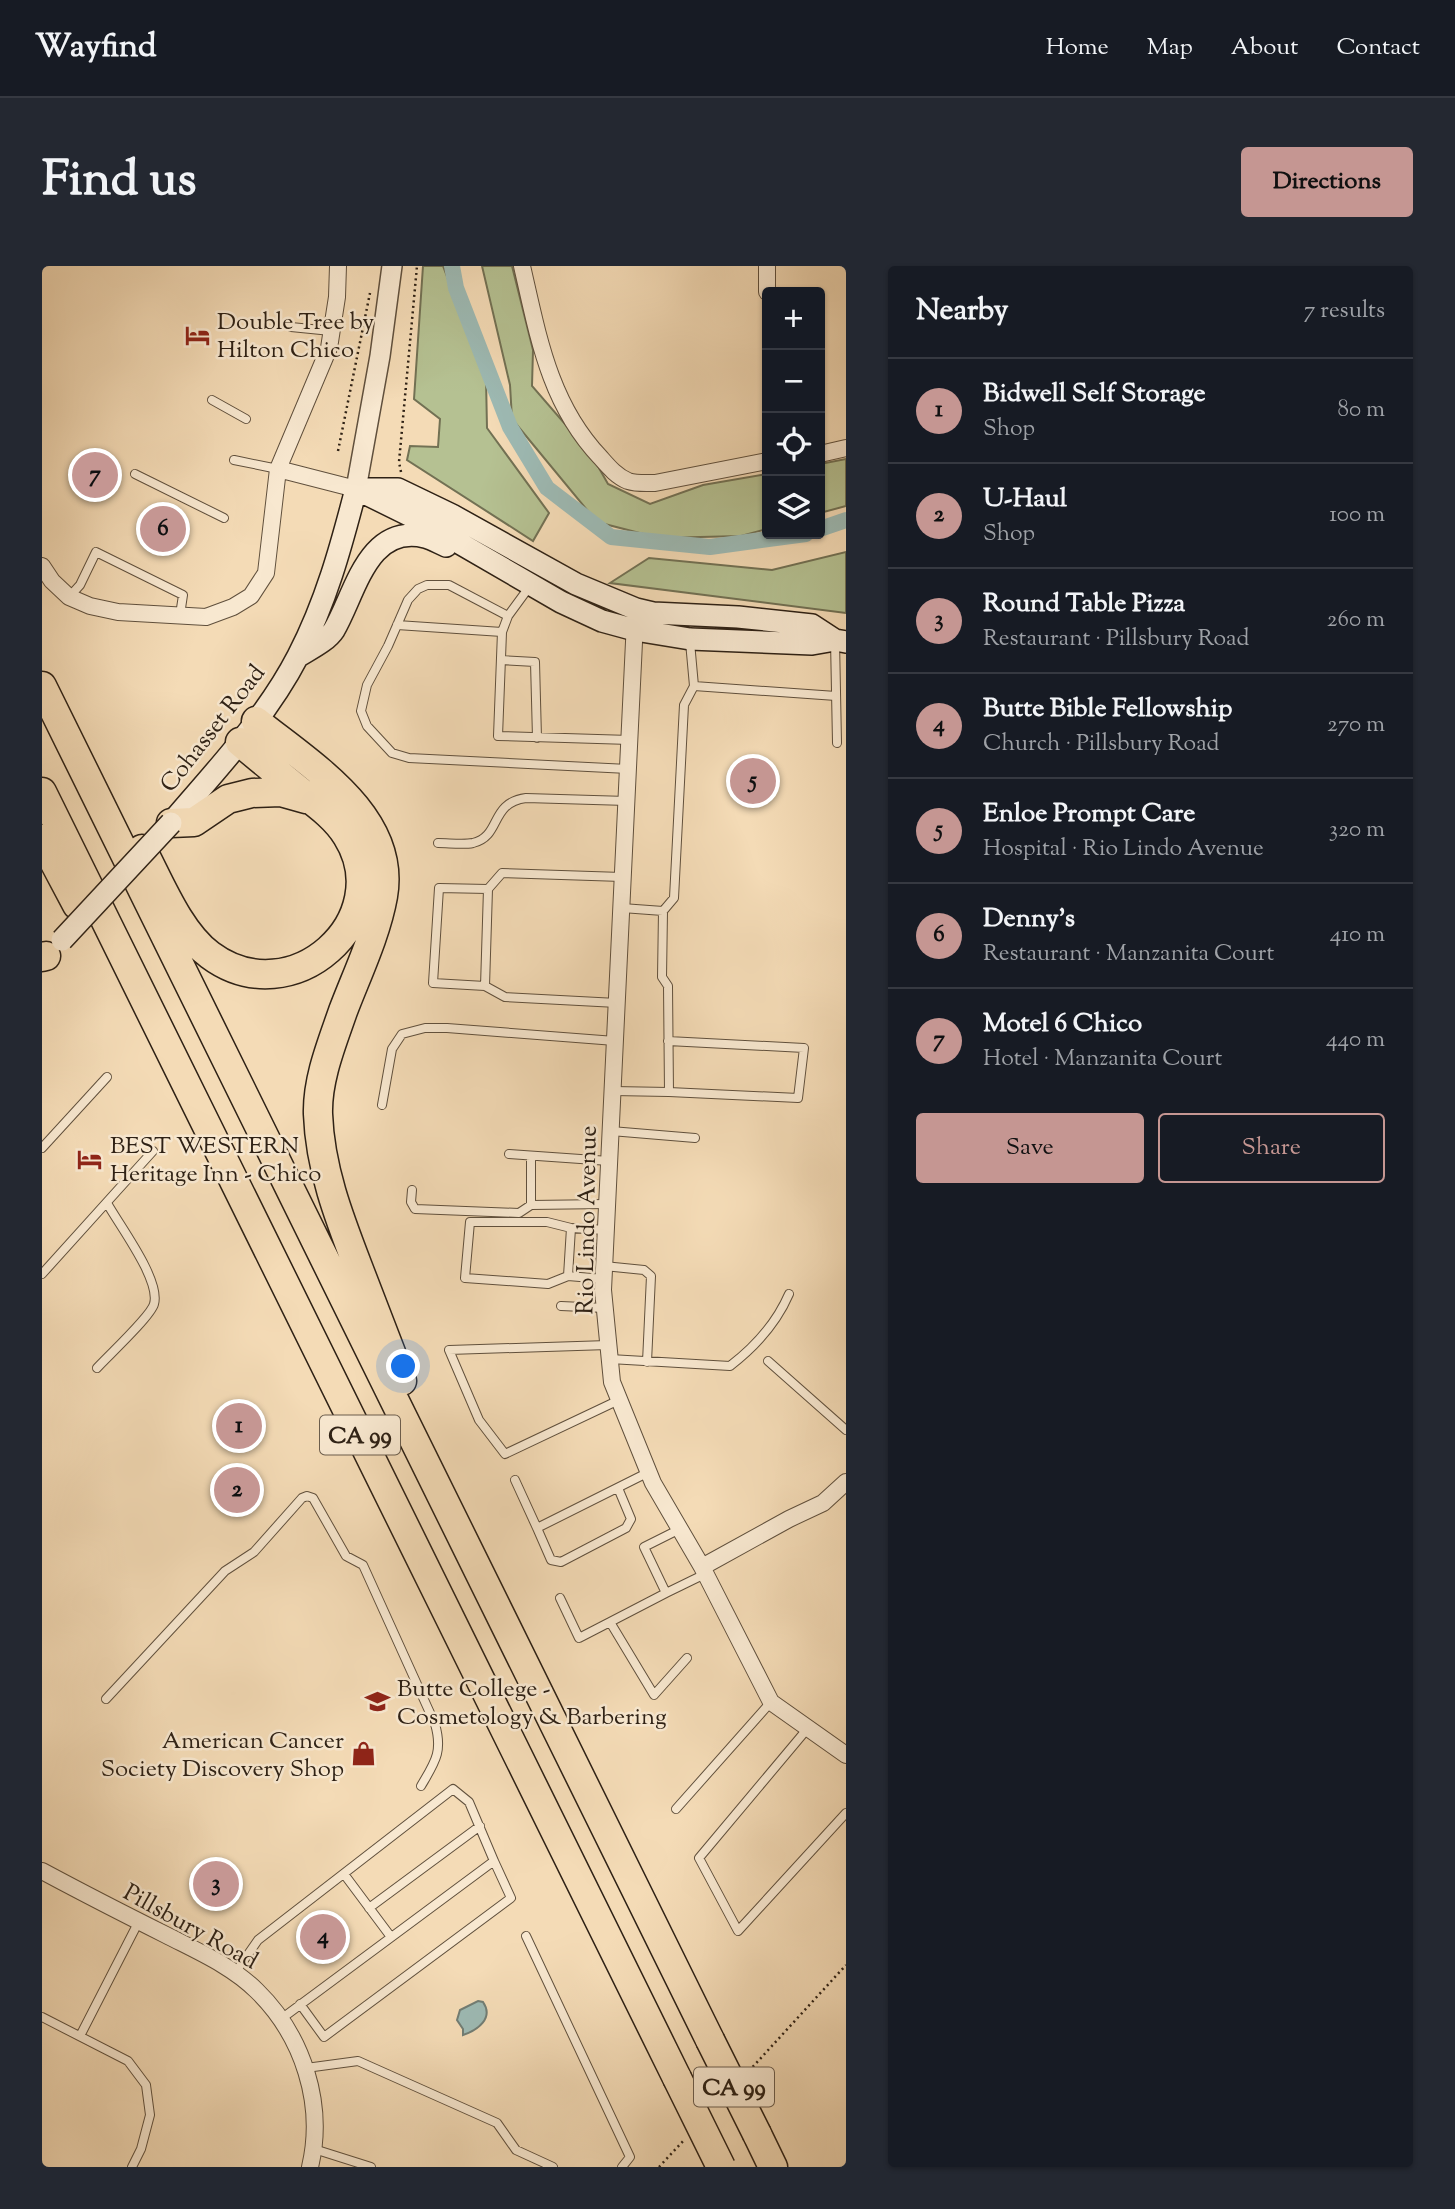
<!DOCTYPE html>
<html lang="en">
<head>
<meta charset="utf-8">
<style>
  :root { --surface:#171b24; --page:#242831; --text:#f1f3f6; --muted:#9ea1a6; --line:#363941; --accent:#c59692 }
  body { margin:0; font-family:"Sorts Mill Goudy",serif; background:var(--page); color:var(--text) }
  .controls { position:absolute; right:21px; top:21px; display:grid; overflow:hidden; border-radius:7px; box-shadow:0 2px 5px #0004 }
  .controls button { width:63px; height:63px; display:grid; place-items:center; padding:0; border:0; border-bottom:2px solid var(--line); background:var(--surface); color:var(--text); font:35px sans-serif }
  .you { position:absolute; left:362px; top:1101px; width:24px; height:24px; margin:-18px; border:5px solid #fff; border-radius:50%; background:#1a73e8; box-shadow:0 0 0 10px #1a73e833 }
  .badge { display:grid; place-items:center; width:46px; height:46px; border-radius:50%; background:var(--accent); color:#111; font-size:23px; font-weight:700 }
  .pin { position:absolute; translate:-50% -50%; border:4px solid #fff; box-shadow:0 2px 7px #0006 }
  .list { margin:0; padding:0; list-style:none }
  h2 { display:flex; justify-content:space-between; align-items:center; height:91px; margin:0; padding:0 28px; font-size:30px }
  h2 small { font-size:23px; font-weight:400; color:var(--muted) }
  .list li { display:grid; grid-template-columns:46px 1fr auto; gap:21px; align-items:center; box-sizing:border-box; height:105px; padding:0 28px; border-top:2px solid var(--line) }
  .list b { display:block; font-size:26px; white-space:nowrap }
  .list p { margin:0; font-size:23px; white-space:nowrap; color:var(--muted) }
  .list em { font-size:23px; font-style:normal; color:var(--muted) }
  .actions { display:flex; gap:14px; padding:21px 28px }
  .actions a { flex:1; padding:16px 0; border:2px solid var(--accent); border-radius:7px; text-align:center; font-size:24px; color:var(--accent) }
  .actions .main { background:var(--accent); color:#111 }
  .icon { flex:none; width:38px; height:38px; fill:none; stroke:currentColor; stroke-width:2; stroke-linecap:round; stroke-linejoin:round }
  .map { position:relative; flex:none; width:804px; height:1901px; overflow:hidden; border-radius:7px }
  header { display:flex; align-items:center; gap:42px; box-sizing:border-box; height:98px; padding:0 35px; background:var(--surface); border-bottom:2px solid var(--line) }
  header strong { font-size:33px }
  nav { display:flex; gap:38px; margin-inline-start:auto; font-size:24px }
  .intro { display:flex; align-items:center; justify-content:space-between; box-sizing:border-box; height:168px; padding:0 42px }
  h1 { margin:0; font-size:49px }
  .button { padding:18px 32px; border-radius:7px; background:var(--accent); color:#111; font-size:24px; font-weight:700 }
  main { display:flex; gap:42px; padding:0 42px }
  aside { flex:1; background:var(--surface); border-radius:7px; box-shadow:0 2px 5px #0004 }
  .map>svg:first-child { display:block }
  .green { fill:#b5c192; stroke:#727154; stroke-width:2 }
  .water { fill:#9dbab4; stroke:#717d74; stroke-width:2 }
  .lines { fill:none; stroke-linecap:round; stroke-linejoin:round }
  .canal { stroke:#9dbab4; stroke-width:16 }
  .service-casing { stroke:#60503d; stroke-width:10 }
  .minor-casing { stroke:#60503d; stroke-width:18 }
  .tertiary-casing { stroke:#60503d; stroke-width:22 }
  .secondary-casing { stroke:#2e2115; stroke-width:24 }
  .motorway-casing { stroke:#2e2115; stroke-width:31 }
  .path { stroke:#2e2115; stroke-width:2.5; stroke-dasharray:2 3.5; stroke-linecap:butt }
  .service { stroke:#f8e8d0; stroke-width:8 }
  .minor { stroke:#f8e8d0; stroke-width:16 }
  .tertiary { stroke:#f8e8d0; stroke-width:19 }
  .secondary { stroke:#f8e8d0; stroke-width:21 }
  .motorway { stroke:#f4dbb6; stroke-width:28 }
  .secondary-bridge-casing { stroke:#2e2115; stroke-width:24; stroke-linecap:butt }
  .motorway-bridge-casing { stroke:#2e2115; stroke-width:31; stroke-linecap:butt }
  .secondary-bridge { stroke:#f8e8d0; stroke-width:21 }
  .motorway-bridge { stroke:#f4dbb6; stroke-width:28 }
  .labels { text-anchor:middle; stroke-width:5; stroke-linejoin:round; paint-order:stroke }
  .shield { fill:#f8e8d0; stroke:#6b5d4d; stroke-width:2 }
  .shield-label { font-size:23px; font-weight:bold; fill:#2e2115 }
  .poi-label { font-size:24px; fill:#2e2115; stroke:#f8e8d0; text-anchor:start }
  .street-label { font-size:24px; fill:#2e2115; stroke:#f8e8d0 }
</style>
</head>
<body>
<header>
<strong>Wayfind</strong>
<nav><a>Home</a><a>Map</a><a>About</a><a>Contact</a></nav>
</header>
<div class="intro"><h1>Find us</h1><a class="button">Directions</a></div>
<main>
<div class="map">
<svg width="804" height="1901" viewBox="0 0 804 1901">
  <rect width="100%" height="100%" fill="#f4dbb6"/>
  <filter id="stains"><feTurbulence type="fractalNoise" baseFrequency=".00286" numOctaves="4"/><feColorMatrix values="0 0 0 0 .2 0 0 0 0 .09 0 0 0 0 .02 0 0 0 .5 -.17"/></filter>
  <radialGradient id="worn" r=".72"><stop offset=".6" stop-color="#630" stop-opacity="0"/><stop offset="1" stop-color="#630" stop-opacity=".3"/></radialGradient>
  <path class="green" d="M381 0H401L444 113 445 162 507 247 491 275 365 194 368 180 396 181 398 153 372 133Z
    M440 0H470L491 84 490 120 549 188 566 218 608 238 661 219 725 208V263L699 270 617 272 555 256 470 153 468 119Z
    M804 193V240L778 247V198Z
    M804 286V347L568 317 607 292 730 304Z"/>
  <path class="water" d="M436 1735 441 1736C452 1752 436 1764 421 1769V1763L415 1754 418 1744Z"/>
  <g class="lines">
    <path class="canal" d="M410 0 414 22 468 161 505 222 569 271 668 281 764 268
      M778 263 804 254"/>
    <defs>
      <path id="service" d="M249 61 289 65
        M170 134 204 153
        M192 194 236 203
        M93 208 182 252
        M488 320 466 350 460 366 456 470 588 474
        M27 331 38 319 54 286 141 329 138 349
        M466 350 407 319H385L376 323 366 334 346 380 325 419 319 445 325 460 350 487 367 492 586 503
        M355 359 460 366
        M793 374 795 477
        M648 376 652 420 794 430
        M459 394 493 396 495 472
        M396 577C407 577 421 579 431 577 460 570 447 537 484 532L585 535
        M446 623 397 622 391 717 443 720 463 731 575 737
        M580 642 621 645 632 632 642 439 652 420
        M443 720 446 623 460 607 580 611
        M626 775 762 782 756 832 627 826
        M571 825 627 826 626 720 620 711 621 645
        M340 839 350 783 360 768 383 762H405L573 775
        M569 865 653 872
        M0 882 65 811
        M467 888 567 895
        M489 890V939
        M370 924 369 936 373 943 477 947 489 939 565 938
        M562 1000 602 1004 609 1010 605 1096
        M0 1008 111 885
        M526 1010 506 1018 423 1012 428 956H505L529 962
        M562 1013 526 1010 529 962 564 964
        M519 1040 563 1042
        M566 1079 407 1084 437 1154 463 1188 577 1134
        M568 1093 688 1100C714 1080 734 1058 747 1028
        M726 1095 804 1164
        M55 1102C66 1090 109 1050 112 1038 119 1014 77 959 65 937
        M473 1214 495 1262
        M576 1222 589 1253 584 1262 519 1296 509 1294 495 1262 607 1206
        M638 1263 602 1281 624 1327 663 1308
        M624 1327 568 1356 612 1429 645 1392
        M518 1332 537 1372 568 1356
        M64 1433 183 1305 212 1286 260 1232 265 1230 271 1232 304 1290 321 1299 393 1458C401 1486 393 1496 379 1520
        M766 1462 657 1592 696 1665 804 1547
        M634 1543 729 1436
        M302 1608 349 1671
        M327 1642 438 1560
        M484 1670 588 1891 580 1901
        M193 1707 216 1674 411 1523 427 1536 452 1595 239 1753
        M258 1738 282 1771 469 1632 452 1595
        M0 1751 86 1795 104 1819 108 1849 99 1883 90 1901
        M38 1770 97 1655
        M264 1802 316 1795 455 1857 474 1884 511 1901
        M272 1883 329 1901"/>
      <path id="minor" d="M480 0C496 69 507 137 558 191 566 200 574 210 586 215 595 218 604 217 613 217L725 195
        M725 0V26
        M778 188 804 182
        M236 203 314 223
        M0 300 10 315 27 331 48 340 76 346 164 351 191 341 209 330 224 307 236 203 287 82 295 31 296 0
        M593 355 561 1024 570 1116 611 1217 660 1301 729 1436 804 1489
        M660 1301 747 1253 781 1237 804 1216
        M0 1605C41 1627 82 1648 124 1669 155 1685 190 1700 215 1725 261 1770 283 1838 268 1901"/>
      <path id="tertiary" d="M314 223 338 90 350 0"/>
      <path id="secondary" d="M314 223 381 256 519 336 560 355 593 364 648 373 770 378 793 374 804 376
        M316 223H356L410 249 534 318 594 343 611 347 696 351 770 359 793 374
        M257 390C268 383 285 375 292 364 313 329 325 257 383 271 390 273 397 277 404 280
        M129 557C174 504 224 452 256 390 284 336 299 281 314 223"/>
      <path id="motorway" d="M0 420 668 1774
        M214 455C267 498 355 550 341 630 334 669 315 708 301 745 290 777 275 813 276 848 278 904 298 954 318 1006 332 1042 346 1079 360 1115
        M0 526 635 1812
        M129 557 152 556 186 533 210 527 239 526 264 533
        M0 573 35 639
        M100 583C118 617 137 666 168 689 250 750 357 653 305 570 294 552 276 539 259 526 239 510 218 493 198 476
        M0 691 4 690
        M715 1868 731 1901"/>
    </defs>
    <use href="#service" class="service-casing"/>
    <use href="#minor" class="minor-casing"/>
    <use href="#tertiary" class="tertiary-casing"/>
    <use href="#secondary" class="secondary-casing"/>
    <use href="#motorway" class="motorway-casing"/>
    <path class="path" d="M296 185 328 27
      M359 206 357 196 375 0
      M707 1805 804 1699
      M617 1901 643 1873"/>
    <use href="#service" class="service"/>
    <use href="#minor" class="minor"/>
    <use href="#tertiary" class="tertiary"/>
    <use href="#secondary" class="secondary"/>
    <use href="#motorway" class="motorway"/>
    <defs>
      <path id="secondary-bridge" d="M20 674 129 557"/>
      <path id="motorway-bridge" d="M668 1774 715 1868
        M635 1812 679 1901"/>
    </defs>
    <use href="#secondary-bridge" class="secondary-bridge-casing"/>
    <use href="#motorway-bridge" class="motorway-bridge-casing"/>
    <use href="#secondary-bridge" class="secondary-bridge"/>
    <use href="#motorway-bridge" class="motorway-bridge"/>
  </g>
  <defs>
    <symbol id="hotel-bare" viewBox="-9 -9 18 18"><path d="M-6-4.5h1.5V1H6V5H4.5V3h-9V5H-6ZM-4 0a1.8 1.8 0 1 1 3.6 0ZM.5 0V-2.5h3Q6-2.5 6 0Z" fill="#8f2418" stroke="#f8e8d0" stroke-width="2.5" paint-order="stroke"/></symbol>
    <symbol id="university-bare" viewBox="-9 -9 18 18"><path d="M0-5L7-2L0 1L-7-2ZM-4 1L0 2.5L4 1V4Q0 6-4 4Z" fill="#8f2418" stroke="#f8e8d0" stroke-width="2.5" paint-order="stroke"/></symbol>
    <symbol id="shop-bare" viewBox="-9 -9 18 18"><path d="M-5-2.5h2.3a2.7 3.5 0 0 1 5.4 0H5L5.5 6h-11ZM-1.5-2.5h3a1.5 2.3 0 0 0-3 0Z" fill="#8f2418" stroke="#f8e8d0" stroke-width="2.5" paint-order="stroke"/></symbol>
  </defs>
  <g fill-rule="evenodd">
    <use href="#hotel-bare" x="138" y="52" width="35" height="35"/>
    <use href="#hotel-bare" x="30" y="876" width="35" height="35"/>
    <use href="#university-bare" x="318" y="1418" width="35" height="35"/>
    <use href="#shop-bare" x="304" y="1470" width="35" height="35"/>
  </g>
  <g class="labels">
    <g class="shield">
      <rect x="278" y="1149.5" width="80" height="39" rx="5"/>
      <rect x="652" y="1801.5" width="80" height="39" rx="5"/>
    </g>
    <g class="shield-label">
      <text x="318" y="1177">CA 99</text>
      <text x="692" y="1829">CA 99</text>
    </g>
    <g class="poi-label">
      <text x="175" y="63">Double Tree by<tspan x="175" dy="28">Hilton Chico</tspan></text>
      <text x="68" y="887">BEST WESTERN<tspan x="68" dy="28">Heritage Inn - Chico</tspan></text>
      <text x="355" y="1430">Butte College -<tspan x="355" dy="28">Cosmetology &amp; Barbering</tspan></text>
      <text x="302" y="1482" text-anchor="end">American Cancer<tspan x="302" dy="28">Society Discovery Shop</tspan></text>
    </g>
    <g class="street-label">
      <text transform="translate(170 462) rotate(-52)" y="8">Cohasset Road</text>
      <text transform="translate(544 954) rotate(-89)" y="8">Rio Lindo Avenue</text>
      <text transform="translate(149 1660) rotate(29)" y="8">Pillsbury Road</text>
    </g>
  </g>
  <rect width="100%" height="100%" filter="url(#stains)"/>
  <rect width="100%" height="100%" fill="url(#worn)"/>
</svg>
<div class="controls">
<button>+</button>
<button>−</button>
<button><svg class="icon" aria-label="locate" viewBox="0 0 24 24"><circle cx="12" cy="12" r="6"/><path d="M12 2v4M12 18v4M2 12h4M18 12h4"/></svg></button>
<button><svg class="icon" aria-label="layers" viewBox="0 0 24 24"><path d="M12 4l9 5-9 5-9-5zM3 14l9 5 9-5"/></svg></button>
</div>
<div class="you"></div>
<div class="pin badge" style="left:197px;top:1160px">1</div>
<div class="pin badge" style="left:195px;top:1224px">2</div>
<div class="pin badge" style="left:174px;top:1618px">3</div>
<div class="pin badge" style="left:281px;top:1671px">4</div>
<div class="pin badge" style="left:711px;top:515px">5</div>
<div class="pin badge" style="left:121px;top:263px">6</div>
<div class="pin badge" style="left:53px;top:209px">7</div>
</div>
<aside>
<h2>Nearby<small>7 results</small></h2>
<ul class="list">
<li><span class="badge">1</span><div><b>Bidwell Self Storage</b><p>Shop</p></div><em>80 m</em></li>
<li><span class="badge">2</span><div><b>U-Haul</b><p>Shop</p></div><em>100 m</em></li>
<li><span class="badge">3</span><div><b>Round Table Pizza</b><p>Restaurant · Pillsbury Road</p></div><em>260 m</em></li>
<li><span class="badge">4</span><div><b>Butte Bible Fellowship</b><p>Church · Pillsbury Road</p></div><em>270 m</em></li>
<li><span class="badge">5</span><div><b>Enloe Prompt Care</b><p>Hospital · Rio Lindo Avenue</p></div><em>320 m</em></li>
<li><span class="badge">6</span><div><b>Denny's</b><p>Restaurant · Manzanita Court</p></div><em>410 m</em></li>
<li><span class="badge">7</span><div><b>Motel 6 Chico</b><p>Hotel · Manzanita Court</p></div><em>440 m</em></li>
</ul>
<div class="actions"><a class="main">Save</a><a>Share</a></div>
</aside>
</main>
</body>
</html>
